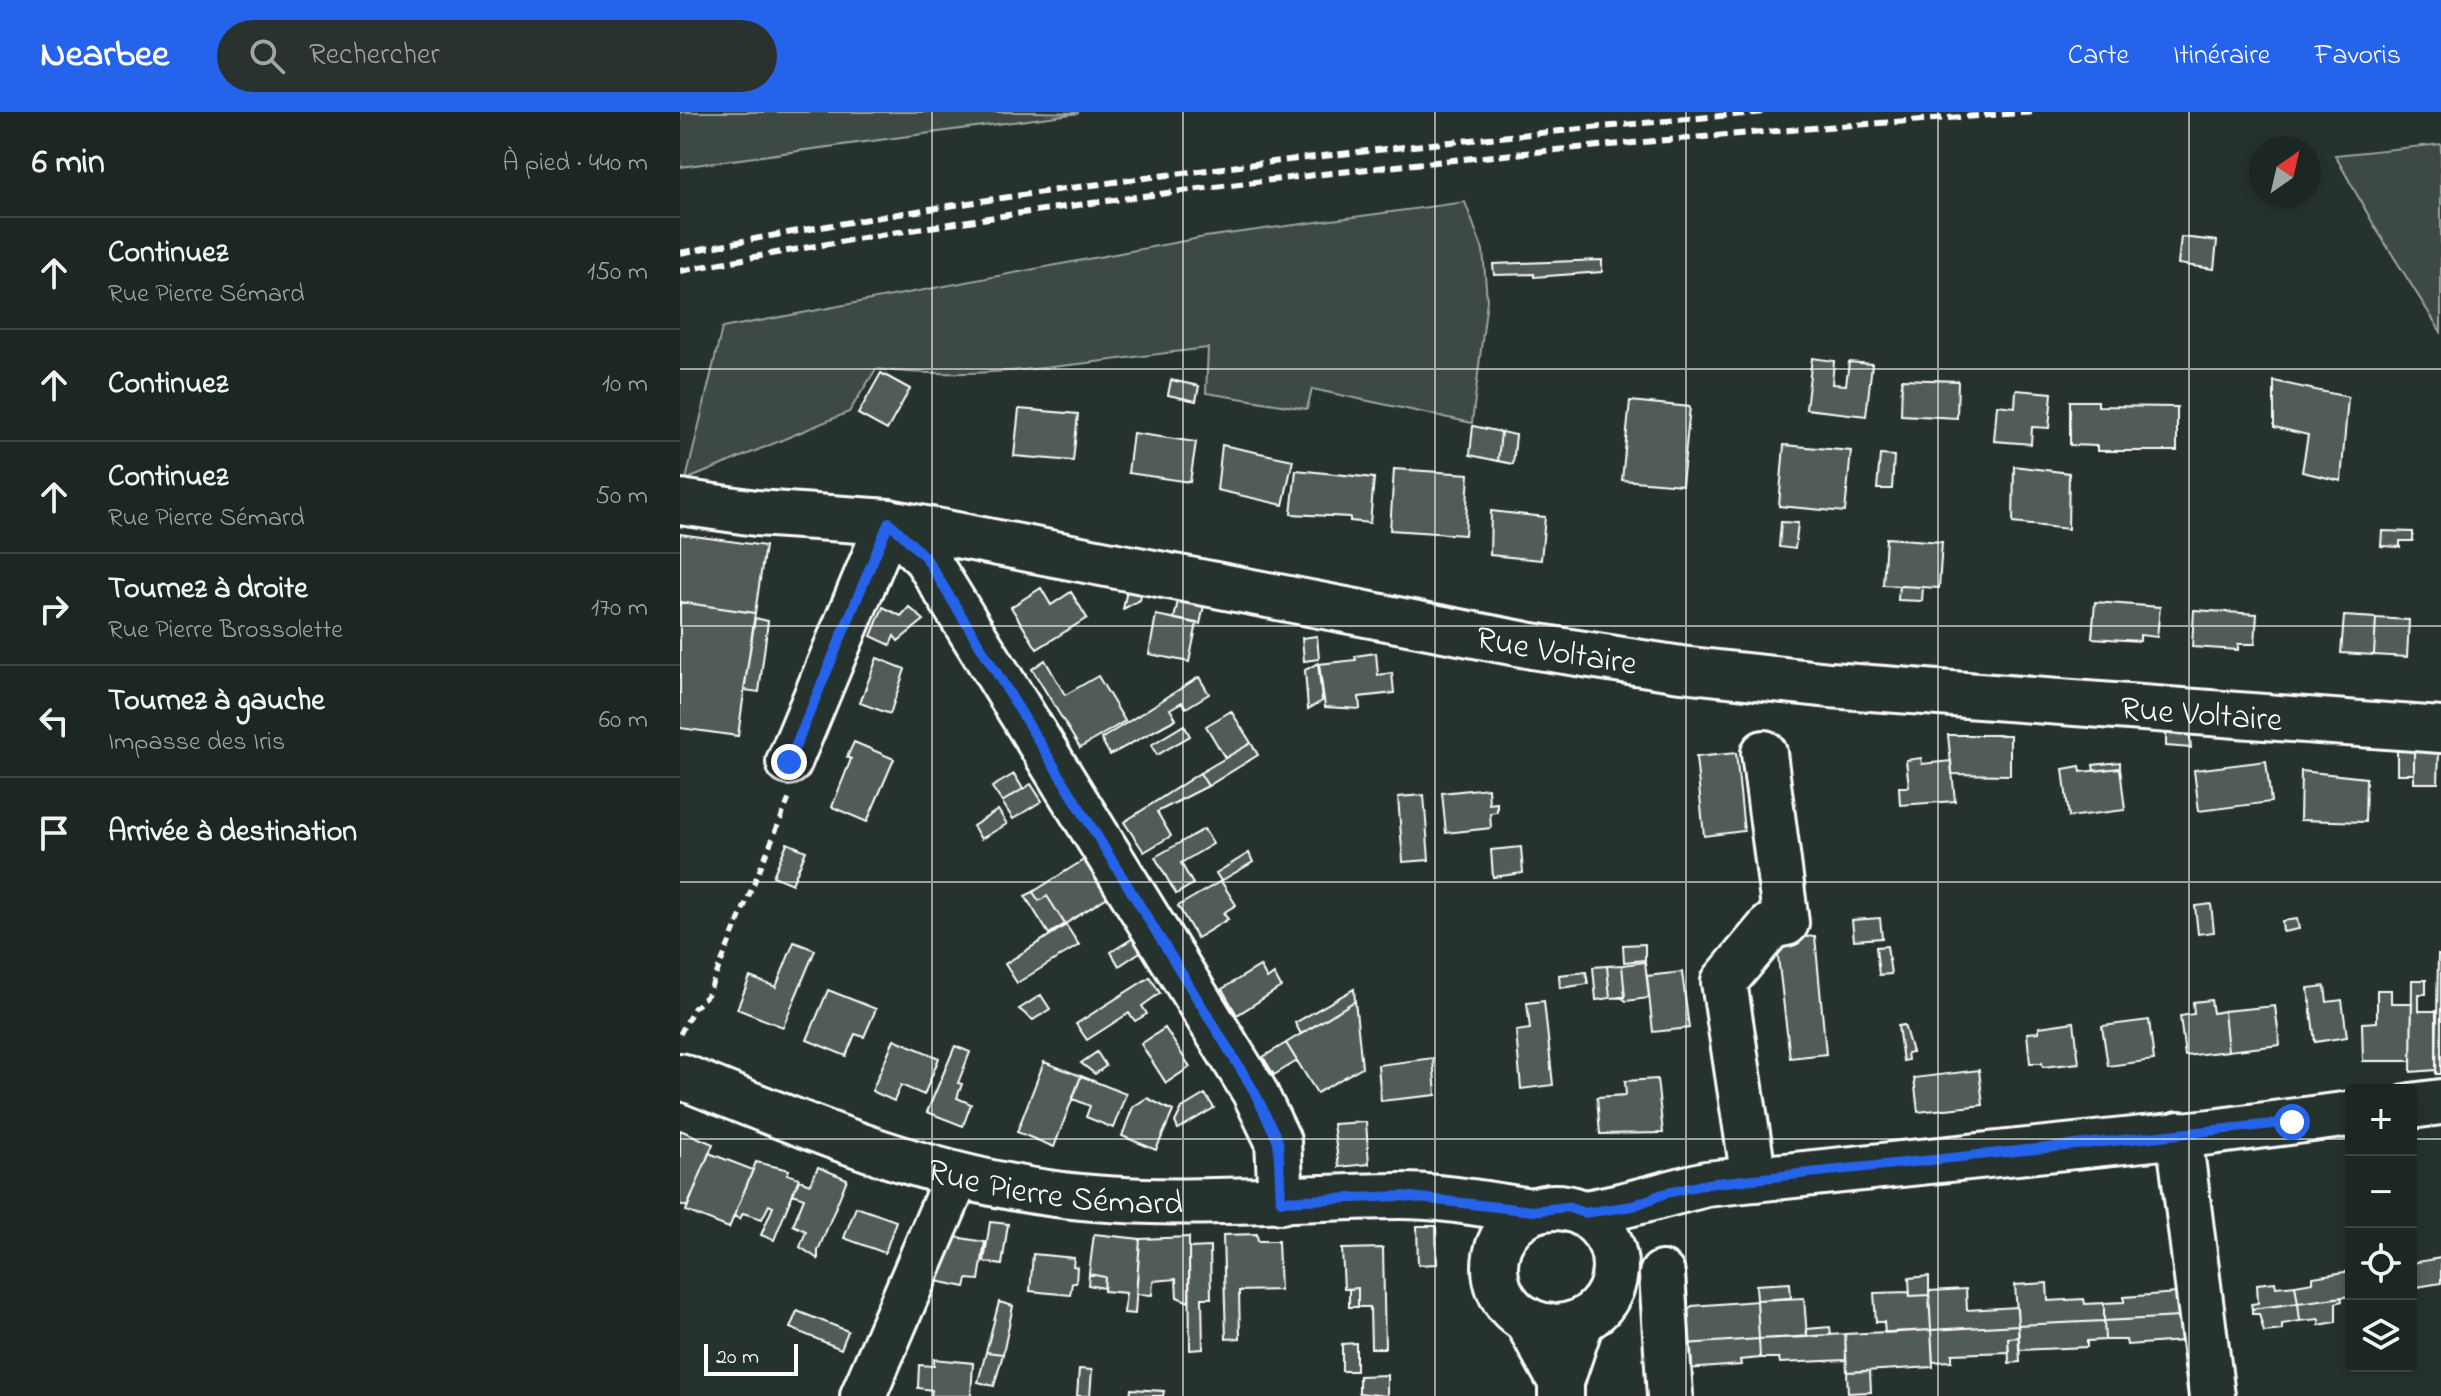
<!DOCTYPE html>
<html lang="fr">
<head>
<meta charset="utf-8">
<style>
  :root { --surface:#1c2622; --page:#29322f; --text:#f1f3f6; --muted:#a0a5a5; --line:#3a4340; --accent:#2563eb }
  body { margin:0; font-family:"Indie Flower",sans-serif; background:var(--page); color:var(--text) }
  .controls { position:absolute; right:24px; bottom:24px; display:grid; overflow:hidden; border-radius:8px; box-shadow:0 4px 12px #0003 }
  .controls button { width:72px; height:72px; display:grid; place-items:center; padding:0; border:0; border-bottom:2px solid var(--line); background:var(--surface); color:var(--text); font:40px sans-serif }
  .compass { position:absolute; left:1569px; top:24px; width:72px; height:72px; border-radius:50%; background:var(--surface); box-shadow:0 4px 12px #0003; rotate:34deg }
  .scale { position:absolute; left:24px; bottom:20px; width:94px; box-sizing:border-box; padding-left:8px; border:4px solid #fff; border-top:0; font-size:22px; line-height:28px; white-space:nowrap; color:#fff; -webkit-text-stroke:6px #26332d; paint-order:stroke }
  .stop { position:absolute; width:24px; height:24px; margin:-18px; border:6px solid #2563eb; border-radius:50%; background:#fff }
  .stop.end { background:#2563eb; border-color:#fff; box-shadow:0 2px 8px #0008 }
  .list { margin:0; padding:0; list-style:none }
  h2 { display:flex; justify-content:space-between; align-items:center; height:104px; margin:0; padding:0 32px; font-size:34px }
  h2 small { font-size:26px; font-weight:400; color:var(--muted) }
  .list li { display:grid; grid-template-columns:52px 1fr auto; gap:24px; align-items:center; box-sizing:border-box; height:112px; padding:0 32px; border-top:2px solid var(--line) }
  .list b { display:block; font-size:30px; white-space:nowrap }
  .list p { margin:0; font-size:26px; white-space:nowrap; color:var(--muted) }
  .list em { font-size:26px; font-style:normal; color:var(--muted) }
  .icon { flex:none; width:44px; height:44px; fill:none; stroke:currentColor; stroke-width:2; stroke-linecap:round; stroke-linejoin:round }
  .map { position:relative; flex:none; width:1761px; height:1284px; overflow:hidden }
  header { display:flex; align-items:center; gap:48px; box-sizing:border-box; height:112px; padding:0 40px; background:var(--accent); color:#fff }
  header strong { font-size:38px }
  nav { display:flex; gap:44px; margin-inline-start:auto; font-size:28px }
  .search { width:560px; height:72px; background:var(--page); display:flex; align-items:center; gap:20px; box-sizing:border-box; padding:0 28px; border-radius:44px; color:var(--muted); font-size:30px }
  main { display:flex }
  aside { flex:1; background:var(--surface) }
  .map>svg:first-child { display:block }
  .green { fill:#3e4944; stroke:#9ea4a2; stroke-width:2 }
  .building { fill:#515c57; stroke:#fff; stroke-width:2 }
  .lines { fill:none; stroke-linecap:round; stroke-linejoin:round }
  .minor-casing { stroke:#fff; stroke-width:50 }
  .major-casing { stroke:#fff; stroke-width:50 }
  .path { stroke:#fff; stroke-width:5; stroke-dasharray:8 6; stroke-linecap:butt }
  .minor { stroke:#26332d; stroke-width:44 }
  .major { stroke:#26332d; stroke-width:44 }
  .rail { stroke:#fff; stroke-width:6; stroke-dasharray:12 6; stroke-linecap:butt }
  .route { stroke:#2563eb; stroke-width:10 }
  .grid { fill:none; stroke:#fff; stroke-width:2; stroke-opacity:0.55 }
  .labels { text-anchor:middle; stroke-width:7; stroke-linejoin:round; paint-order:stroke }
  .street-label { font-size:34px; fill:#fff; stroke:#26332d }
</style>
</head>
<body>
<header>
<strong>Nearbee</strong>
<div class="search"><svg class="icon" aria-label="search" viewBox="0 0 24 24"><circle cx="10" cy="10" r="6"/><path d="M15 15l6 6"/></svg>Rechercher</div>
<nav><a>Carte</a><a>Itinéraire</a><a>Favoris</a></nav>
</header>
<main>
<aside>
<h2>6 min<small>À pied · 440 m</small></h2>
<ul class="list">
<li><svg class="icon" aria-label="ahead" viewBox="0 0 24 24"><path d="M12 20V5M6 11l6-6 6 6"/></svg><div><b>Continuez</b><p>Rue Pierre Sémard</p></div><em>150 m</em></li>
<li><svg class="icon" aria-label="ahead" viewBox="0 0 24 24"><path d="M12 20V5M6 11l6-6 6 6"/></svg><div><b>Continuez</b></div><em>10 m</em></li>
<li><svg class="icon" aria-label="ahead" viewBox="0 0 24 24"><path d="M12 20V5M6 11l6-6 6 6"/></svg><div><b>Continuez</b><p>Rue Pierre Sémard</p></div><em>50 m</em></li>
<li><svg class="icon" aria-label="right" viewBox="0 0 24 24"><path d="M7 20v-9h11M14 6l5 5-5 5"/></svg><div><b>Tournez à droite</b><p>Rue Pierre Brossolette</p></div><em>170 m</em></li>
<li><svg class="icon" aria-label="left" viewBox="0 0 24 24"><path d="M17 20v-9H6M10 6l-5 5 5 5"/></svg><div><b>Tournez à gauche</b><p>Impasse des Iris</p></div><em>60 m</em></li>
<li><svg class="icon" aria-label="arrive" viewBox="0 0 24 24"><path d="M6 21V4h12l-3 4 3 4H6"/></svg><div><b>Arrivée à destination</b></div></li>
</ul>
</aside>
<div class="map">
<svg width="1761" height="1284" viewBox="0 0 1761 1284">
  <rect width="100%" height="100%" fill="#26332d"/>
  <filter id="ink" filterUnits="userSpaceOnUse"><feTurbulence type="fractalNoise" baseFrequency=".0125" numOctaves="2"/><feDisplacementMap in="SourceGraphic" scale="16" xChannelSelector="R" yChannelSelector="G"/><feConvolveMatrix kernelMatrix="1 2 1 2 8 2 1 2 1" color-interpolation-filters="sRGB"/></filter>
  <g filter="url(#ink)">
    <path class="green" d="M0 0H353L399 1 0 55Z
      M1761 32V220L1695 115 1655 43Z
      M785 90 803 138 807 188 792 311 632 277 627 297 526 281 528 236C419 248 306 271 196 257L169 300 6 368 42 216 525 125Z"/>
    <path class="building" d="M1501 125 1537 129 1534 157 1498 152Z
      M922 148V160L854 165V162L814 163 813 152Z
      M1132 246 1154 249 1152 272 1166 273 1169 250 1192 252 1186 304 1126 297Z
      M201 261 230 277 207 318 178 302Z
      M1222 267 1278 269 1277 306 1221 303Z
      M491 268 519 274 516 289 488 283Z
      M1594 269 1668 285 1661 369 1622 360 1628 323 1594 315Z
      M1336 278 1372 281 1369 316 1352 315 1351 332 1314 329 1317 293 1335 295Z
      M950 289 1010 295 1002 373 942 368Z
      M1390 289H1418V294L1497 295V339H1417V334L1390 333Z
      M339 297 398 302 393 349 334 344Z
      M793 314 821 320 818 349 790 343Z
      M821 320 836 323 833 352 818 349Z
      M453 321 516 330 510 370 448 361Z
      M542 333 613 348 603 393 537 378Z
      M1104 333 1171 339 1165 400 1099 394Z
      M1200 343 1214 344 1212 377H1197Z
      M1334 354 1389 361 1388 417 1333 411Z
      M714 357 789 362 785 423 710 418Z
      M616 358 694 366 690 411 670 409V405L611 402Z
      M811 399 865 405 861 448 810 443Z
      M1101 410 1118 411 1115 437 1099 435Z
      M1702 419 1733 420V429H1720V435L1701 434Z
      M0 422 85 434 75 501 0 490Z
      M1206 426 1262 430 1259 476 1203 473Z
      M448 473 463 476 460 488 443 497Z
      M1219 474 1243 475 1242 489 1218 488Z
      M361 476 371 493 391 480 407 506 357 537 331 495Z
      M499 484 525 489 520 512 494 507Z
      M0 490 75 501 58 624 0 616Z
      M1415 490 1480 495 1477 525 1460 523V529L1412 526Z
      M203 495 221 504 229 495 244 508 218 529 214 524 210 533 191 524Z
      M1514 498 1577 502 1575 532H1558V538L1512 535Z
      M476 503 517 511 509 550 469 542Z
      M1664 504 1696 506 1694 543 1661 541Z
      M75 506 88 509 79 580 64 578Z
      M1696 506 1729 508 1727 545 1694 543Z
      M637 524 639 547 624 549 622 526Z
      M696 541 698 563 712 561 714 581 679 585 680 597 645 595 639 552 676 548 675 544Z
      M197 546 225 557 210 602 180 591Z
      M365 548 385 583 418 564 445 609 400 636 352 557Z
      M638 551 642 589 628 597 625 558Z
      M519 565 529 582 506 596 502 590 490 597 496 607 430 643 421 627Z
      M551 599 571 631 545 646 526 614Z
      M504 613 510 624 477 643 471 633Z
      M1486 615 1509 617 1511 636 1486 634Z
      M1268 623H1330V663L1272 662Z
      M174 630 214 647 187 710 152 695 171 647 167 645Z
      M571 631 578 643 528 674 520 661Z
      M1717 633 1731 634 1734 638V662H1717Z
      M1734 638 1759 639 1758 671H1734Z
      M1056 641 1064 719 1024 724 1016 645Z
      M1241 646 1242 652 1271 649 1275 689 1220 693 1219 675H1229L1226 648Z
      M1586 649 1591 690 1519 699 1514 658Z
      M1440 650V656L1414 659 1413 653Z
      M1400 654 1401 660 1440 656 1445 698 1389 705 1383 657Z
      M1621 659 1686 666 1685 710 1620 708Z
      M520 661 528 674 477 700 491 724 464 740 444 710Z
      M334 662 343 677 322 690 312 675Z
      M351 672 362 689 333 707 322 690Z
      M808 676 809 692 817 691V700L810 701 811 716 766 721 762 681Z
      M744 683 749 748 723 750 718 685Z
      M318 698 327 712 301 727 293 714Z
      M524 717 533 732 501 751 513 772 496 782 475 745Z
      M107 731 126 739 112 772 93 764Z
      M841 735 843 761 813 765 811 738Z
      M569 741 573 750 541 769 536 761Z
      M405 747 429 784 385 812 367 784 359 789 353 780Z
      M541 769 556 793 543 801 548 807 517 826 498 794Z
      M353 780 359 789 367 784 385 812 369 822 345 784Z
      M1531 792 1534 820 1518 822 1515 794Z
      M1200 806 1202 826 1174 828 1172 808Z
      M1617 807 1619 817 1603 820 1602 809Z
      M386 813 399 833 337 871 325 852Z
      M1135 824 1146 942 1110 946 1096 828Z
      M455 825 463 838 439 854 431 840Z
      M114 830 135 838 103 915 57 897 70 865 96 875Z
      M965 832V848L944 850 943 833Z
      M1207 834 1211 862 1199 863 1196 835Z
      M1758 843 1761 844V962H1756Z
      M965 850 969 886 946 889 941 885H945L942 853Z
      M942 853 945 885 930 886 927 854Z
      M580 854 587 867 594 862 601 875 557 903 542 877Z
      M927 854 930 886 916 888 913 855Z
      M906 860 908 872 880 876 879 863Z
      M1002 860 1009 916 973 920 967 864Z
      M470 865 480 881 462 894 467 902 455 909 449 901 407 928 396 912Z
      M1732 868H1746V882H1739V899H1756V958L1731 960Z
      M1645 874 1647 890 1662 888 1667 925 1635 930 1628 876Z
      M674 877 675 889 621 922 615 911Z
      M148 878 196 897 184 925 175 922 166 944 127 928Z
      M1697 878H1711V891H1732L1731 949H1683L1682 911 1697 910Z
      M361 883 370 897 353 908 339 897Z
      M1531 888 1533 901 1544 899 1548 939 1505 944 1500 904 1514 902 1513 890Z
      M675 889 682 955 637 981 606 931Z
      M864 889 873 973 841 977 836 919 850 917 847 891Z
      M1595 894 1600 933 1548 939 1544 899Z
      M1469 908 1474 948 1428 954 1422 914Z
      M1394 910 1399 951 1363 955 1362 951H1350L1347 921 1359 920V915Z
      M1224 913 1232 940 1227 941 1228 948 1223 949 1218 914Z
      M485 916 510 955 486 971 461 932Z
      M214 927 259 946 244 983 221 973 214 989 192 979Z
      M606 931 617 949 594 963 583 945Z
      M275 934 290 940 278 971 282 972 277 986 291 992 283 1014 247 1000Z
      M417 940 426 954 415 962 401 951Z
      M753 946 756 983 701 989 698 953Z
      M364 950 401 964 374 1035 337 1020Z
      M1299 958 1303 993 1238 1000 1234 966Z
      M401 964 446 982 433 1016 406 1005 410 994 393 987Z
      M977 967 983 1021 920 1022 917 985 946 983 945 969Z
      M525 982 534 996 498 1017 495 1010 502 996Z
      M467 986 493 999 476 1038 442 1024 453 995Z
      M686 1010 689 1052 659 1055 653 1012Z
      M0 1018 33 1032 7 1095 0 1092Z
      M29 1041 73 1058 49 1116 6 1099Z
      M76 1050 109 1058 107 1062 119 1066 94 1128 81 1123 93 1095 89 1093 82 1107 63 1101 60 1107 54 1104Z
      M138 1055 167 1067 138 1139V1147L120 1135 126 1119 113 1113 124 1086 113 1082 119 1068 130 1072Z
      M176 1095 216 1109 205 1141 164 1126Z
      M310 1110 328 1112 322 1153 304 1150Z
      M737 1114H756L757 1152 738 1153Z
      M414 1122 460 1127 455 1202 444 1201 446 1181 424 1179 425 1165 409 1162Z
      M577 1122 578 1129H598L600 1178 559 1179 560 1226 546 1227 543 1123Z
      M275 1125 305 1130 299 1168 287 1167 285 1175 256 1169Z
      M509 1125V1190L497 1185 496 1167 473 1169 472 1183 456 1182 460 1127Z
      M530 1135 531 1186H522L523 1237 510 1238 509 1136Z
      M703 1136 705 1236H691L690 1195H678V1176L664 1177 662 1137Z
      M353 1142 394 1146 393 1154 397 1155 396 1171H392L390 1183 350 1179Z
      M1761 1146V1171L1731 1176V1151Z
      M1671 1159V1184L1618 1191 1615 1173 1633 1170V1165Z
      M409 1162 425 1165 424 1176 408 1173Z
      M1249 1164V1183L1230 1184 1229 1166Z
      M1595 1170 1596 1175 1615 1173 1618 1191 1572 1197 1571 1192 1578 1191 1577 1172Z
      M1110 1171 1111 1186 1077 1188 1076 1173Z
      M1367 1171 1368 1189 1404 1187 1405 1192 1424 1191V1209L1338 1213 1335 1173Z
      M678 1176V1195H669V1177Z
      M1286 1177 1287 1198 1337 1195 1338 1213 1251 1218 1249 1179Z
      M1229 1180 1230 1184 1249 1183 1251 1218 1205 1221 1204 1210H1196L1194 1181Z
      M1497 1181 1500 1205 1424 1209V1191L1444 1190V1185Z
      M1661 1185 1662 1189 1656 1191V1210L1639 1213V1207L1620 1209 1618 1191Z
      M1124 1186 1127 1225 1079 1227 1077 1188Z
      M1077 1189 1079 1227 1004 1232 1002 1204 1012 1194Z
      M319 1190 333 1194 323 1242 306 1240Z
      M1618 1191 1620 1209 1602 1212V1218L1584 1220 1579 1202H1572V1197Z
      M117 1199 168 1219 161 1237 110 1216Z
      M1500 1205 1503 1229 1447 1233 1446 1228H1425L1424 1209Z
      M1424 1209 1425 1228 1407 1229V1235L1339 1238 1338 1213Z
      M1338 1213 1339 1225 1328 1226 1329 1240 1272 1242V1249L1253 1250 1251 1218Z
      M1150 1215 1151 1223 1127 1225V1217Z
      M1251 1218 1253 1255 1167 1260 1165 1222Z
      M1165 1222 1166 1248 1100 1251 1099 1246H1080L1079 1227Z
      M1339 1225 1340 1250 1329 1251 1328 1226Z
      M1079 1227 1080 1246 1060 1248 1061 1253 1006 1257 1004 1232Z
      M676 1231V1259H662V1232Z
      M306 1240 323 1242 314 1274 298 1270Z
      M254 1247 293 1251 291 1284H251L252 1278 238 1276 239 1253 254 1254Z
      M399 1257 412 1258 410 1284H397Z
      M1190 1259 1191 1280 1168 1281 1167 1260Z
      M707 1263V1284L679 1281V1264Z
      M451 1277 484 1279 483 1284H450Z"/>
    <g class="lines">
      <defs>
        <g id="minor">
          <path id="s1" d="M0 390 76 401 209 410 852 534 1001 557 1150 573 1761 618"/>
          <path d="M109 650 209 410 246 446 574 979 598 1029 601 1089"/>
          <path d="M1499 1022 1532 1284"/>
          <path d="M1074 1067 1044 870 1091 814 1106 811 1084 641"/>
          <path d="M982 1162 990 1284"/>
          <path d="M846 1207 881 1270"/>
          <path d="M183 1284 277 1064"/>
          <path d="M881 1284V1270L901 1210"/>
        </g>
        <g id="major">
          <path id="s2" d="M0 964C123 1013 243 1065 375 1082 490 1097 604 1085 720 1084 764 1084 809 1093 852 1099"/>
          <path d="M1731 994 1761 990"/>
          <circle cx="875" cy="1155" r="60"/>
          <path d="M904 1101C946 1095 984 1082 1026 1072L1531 1020 1671 1002"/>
        </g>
      </defs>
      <use href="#minor" class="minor-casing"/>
      <use href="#major" class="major-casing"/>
      <path class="path" d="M0 922 14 896 28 882 109 687
        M929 1182 949 1188"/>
      <use href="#minor" class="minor"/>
      <use href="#major" class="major"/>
      <path class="rail" d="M0 141C358 71 722 32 1086 0
        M0 159C447 72 901 31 1355 0"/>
    </g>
  </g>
  <g class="lines" filter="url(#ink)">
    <path class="route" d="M109 650 209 410 246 446 574 979 598 1029 601 1089 722 1084 852 1099 887 1095 904 1101 953 1094 983 1082 1026 1072 1612 1010"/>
  </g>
  <path class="grid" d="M252 0V1284M503 0V1284M755 0V1284M1006 0V1284M1258 0V1284M1509 0V1284M0 257H1761M0 514H1761M0 770H1761M0 1027H1671M1731 1027H1761"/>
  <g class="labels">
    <g class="street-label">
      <text dy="12" stroke="none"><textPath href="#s1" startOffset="890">Rue Voltaire</textPath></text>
      <text dy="12" stroke="none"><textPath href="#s1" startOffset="1538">Rue Voltaire</textPath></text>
      <text dy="12" stroke="none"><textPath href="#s2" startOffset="394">Rue Pierre Sémard</textPath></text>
    </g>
  </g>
</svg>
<div class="controls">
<button>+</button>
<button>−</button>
<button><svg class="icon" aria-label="locate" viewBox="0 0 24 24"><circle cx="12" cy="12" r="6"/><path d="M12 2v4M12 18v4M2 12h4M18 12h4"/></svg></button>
<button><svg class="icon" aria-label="layers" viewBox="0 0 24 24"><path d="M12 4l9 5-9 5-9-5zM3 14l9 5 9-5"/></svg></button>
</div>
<svg class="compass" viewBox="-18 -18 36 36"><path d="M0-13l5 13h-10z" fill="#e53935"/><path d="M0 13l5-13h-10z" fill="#a0a5a5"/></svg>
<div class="scale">20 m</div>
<div class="stop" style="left:1612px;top:1010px"></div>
<div class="stop end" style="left:109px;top:650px"></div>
</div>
</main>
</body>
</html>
